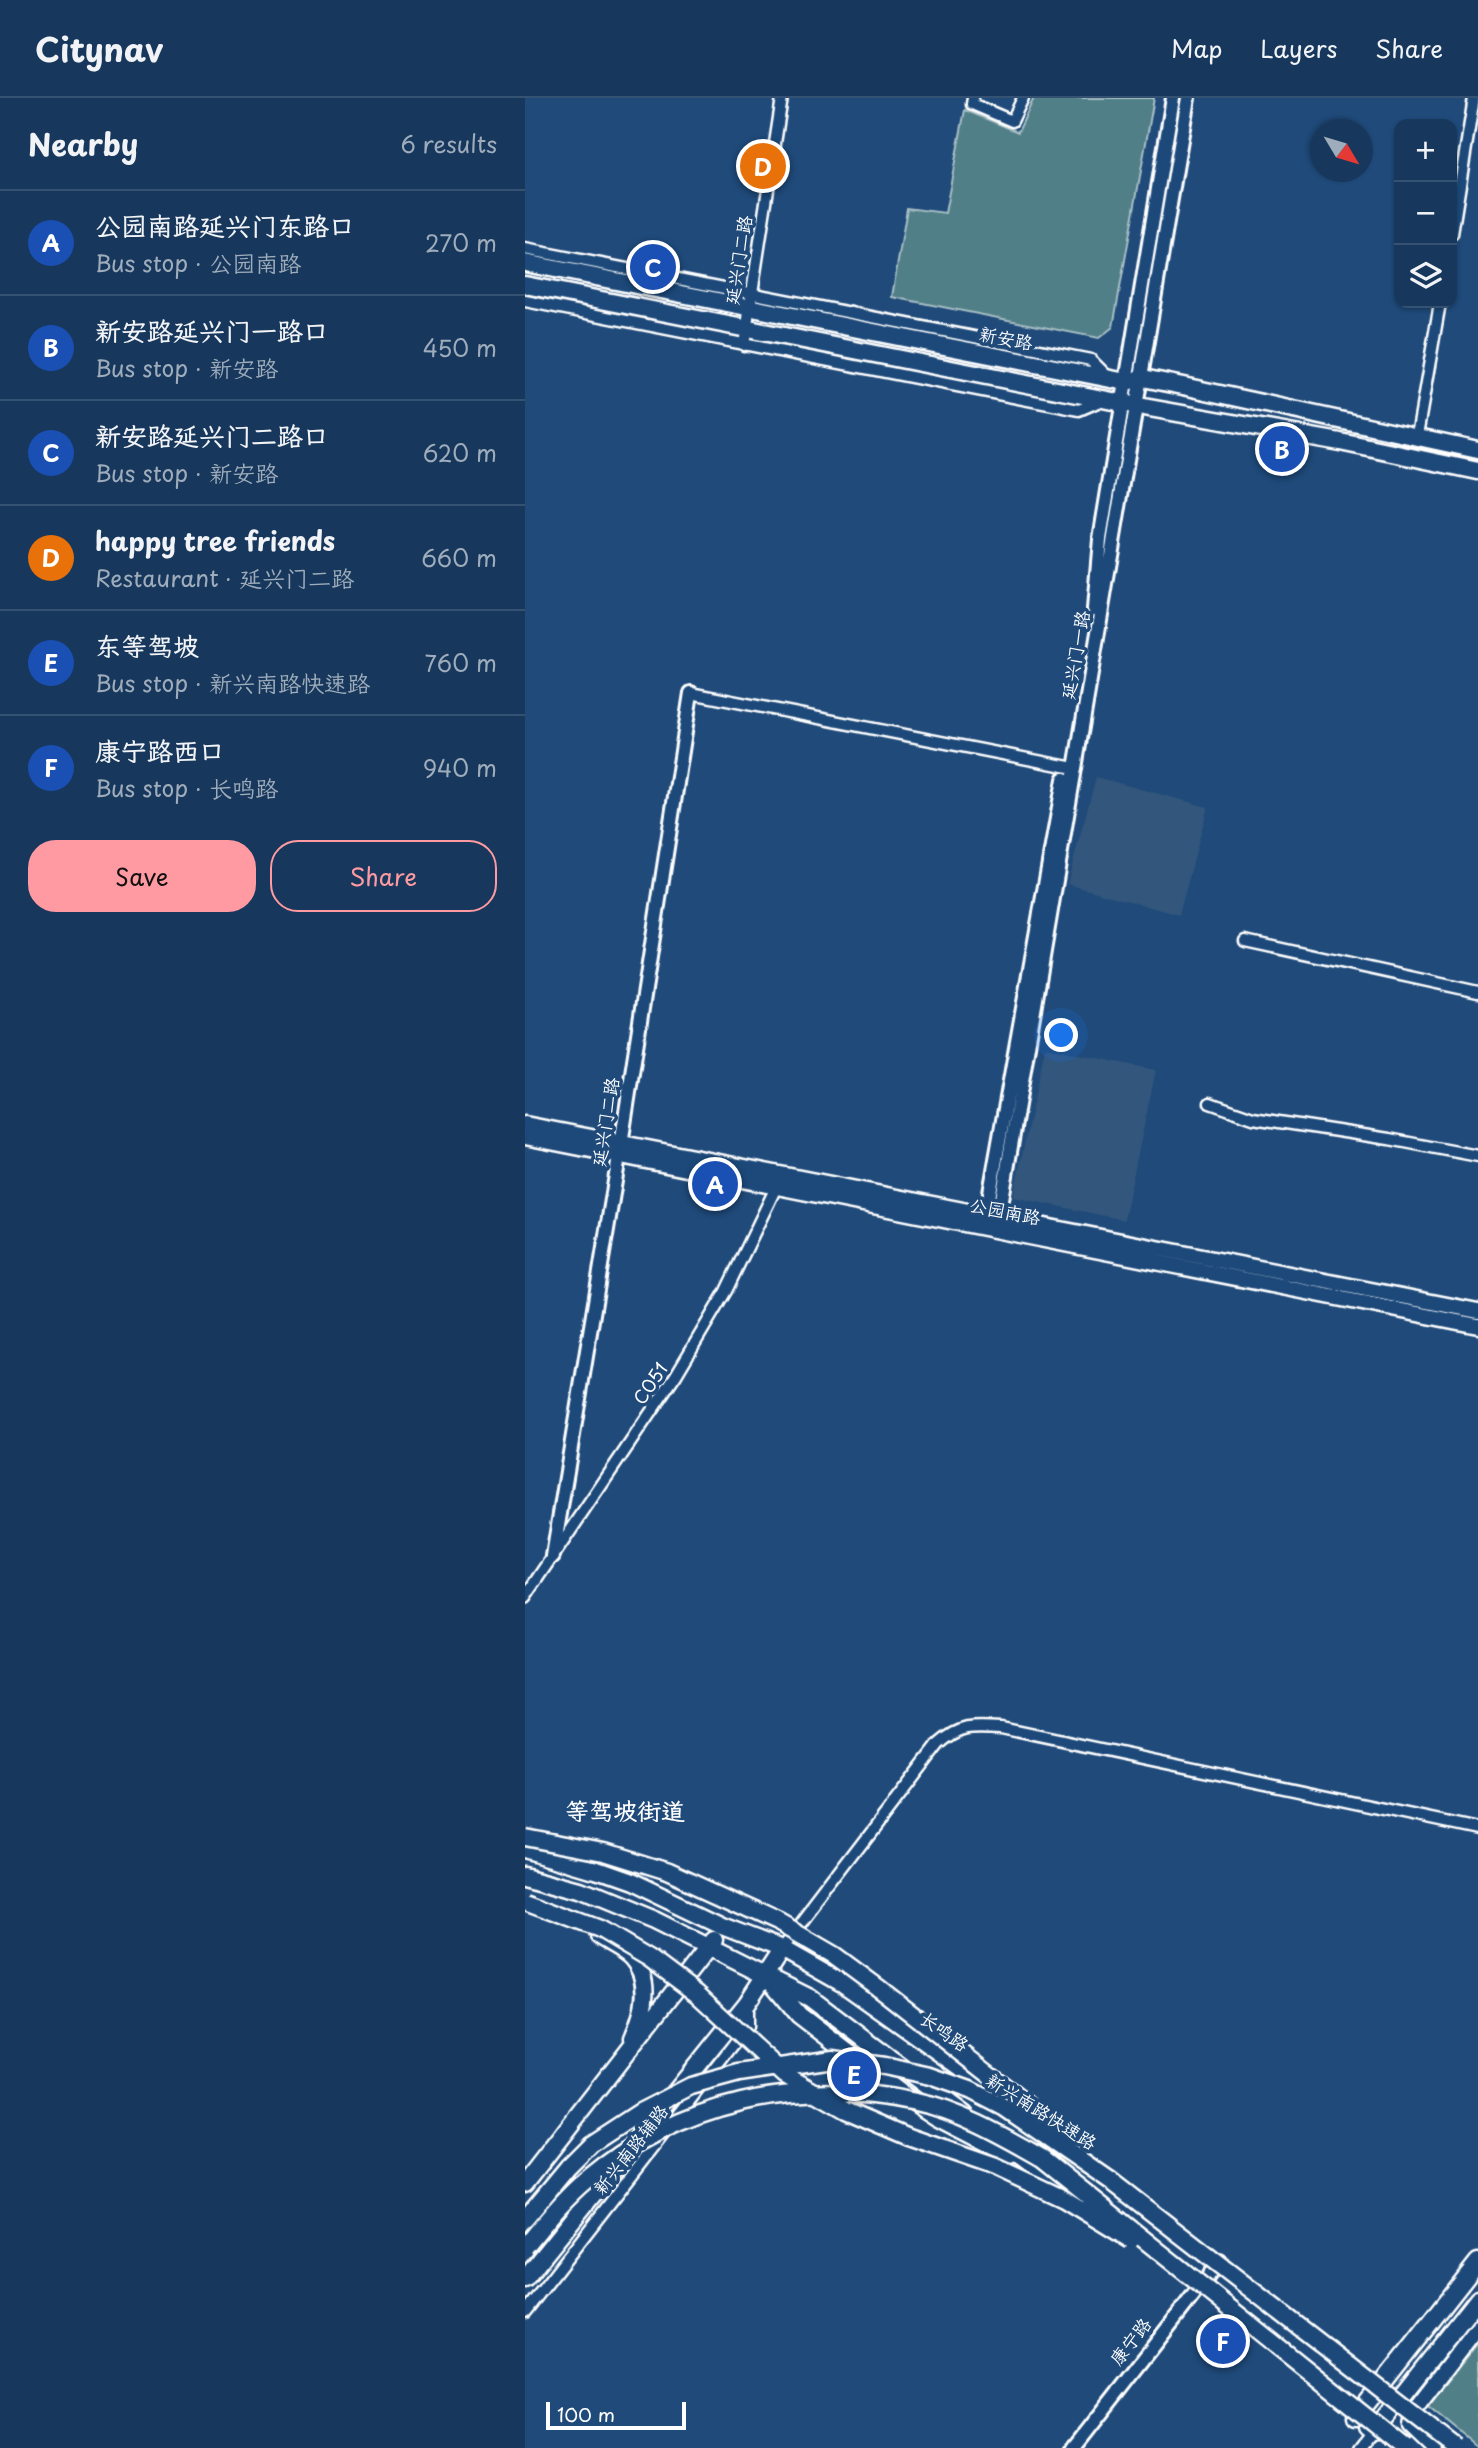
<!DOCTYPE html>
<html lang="en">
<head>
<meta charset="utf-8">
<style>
  :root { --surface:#17385c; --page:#203f62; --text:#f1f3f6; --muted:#9eacbb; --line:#365272; --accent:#ff9aa2 }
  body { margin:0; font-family:"Playpen Sans","LXGW WenKai TC",sans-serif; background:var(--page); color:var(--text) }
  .controls { position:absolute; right:21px; top:21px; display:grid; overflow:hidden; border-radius:14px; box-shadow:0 2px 5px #0004 }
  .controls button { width:63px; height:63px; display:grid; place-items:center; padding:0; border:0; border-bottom:2px solid var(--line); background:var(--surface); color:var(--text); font:35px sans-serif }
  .compass { position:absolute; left:785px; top:21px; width:63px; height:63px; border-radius:50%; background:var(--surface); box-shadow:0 2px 5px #0004; rotate:128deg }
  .scale { position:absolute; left:21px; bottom:18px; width:140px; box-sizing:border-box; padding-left:7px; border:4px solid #fff; border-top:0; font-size:19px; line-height:24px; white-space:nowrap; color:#fff; -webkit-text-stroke:5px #1f4a7a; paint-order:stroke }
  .you { position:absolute; left:537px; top:938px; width:24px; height:24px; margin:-18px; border:5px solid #fff; border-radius:50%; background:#1a73e8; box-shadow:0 0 0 10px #1a73e833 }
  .badge { display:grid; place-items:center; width:46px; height:46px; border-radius:50%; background:var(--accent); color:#fff; font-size:23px; font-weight:700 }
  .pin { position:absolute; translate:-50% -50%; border:4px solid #fff; box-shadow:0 2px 7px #0006 }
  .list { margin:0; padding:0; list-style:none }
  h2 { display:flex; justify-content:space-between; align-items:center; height:91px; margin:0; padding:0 28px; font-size:30px }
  h2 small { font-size:23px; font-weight:400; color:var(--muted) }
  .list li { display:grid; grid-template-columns:46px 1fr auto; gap:21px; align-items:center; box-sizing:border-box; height:105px; padding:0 28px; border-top:2px solid var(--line) }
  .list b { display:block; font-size:26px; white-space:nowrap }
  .list p { margin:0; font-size:23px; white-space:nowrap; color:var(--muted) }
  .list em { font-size:23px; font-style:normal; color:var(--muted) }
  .actions { display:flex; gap:14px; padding:21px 28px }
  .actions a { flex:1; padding:16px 0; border:2px solid var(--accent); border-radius:28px; text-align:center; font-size:24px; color:var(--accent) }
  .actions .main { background:var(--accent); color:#111 }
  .icon { flex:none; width:38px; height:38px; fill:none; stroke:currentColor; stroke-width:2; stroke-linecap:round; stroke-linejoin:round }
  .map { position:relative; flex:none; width:953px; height:2350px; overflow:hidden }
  header { display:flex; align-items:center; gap:42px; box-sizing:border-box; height:98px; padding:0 35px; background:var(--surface); border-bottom:2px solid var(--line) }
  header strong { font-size:33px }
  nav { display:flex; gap:38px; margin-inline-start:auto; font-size:24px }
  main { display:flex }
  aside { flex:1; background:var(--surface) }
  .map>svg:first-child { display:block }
  .built { fill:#33567c }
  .green { fill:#517f88; stroke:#a8bfc4; stroke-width:2 }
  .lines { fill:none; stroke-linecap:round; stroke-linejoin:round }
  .minor-casing { stroke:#fff; stroke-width:15 }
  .tertiary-casing { stroke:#fff; stroke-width:18 }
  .secondary-casing { stroke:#fff; stroke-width:19 }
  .primary-casing { stroke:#fff; stroke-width:21 }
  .minor { stroke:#1f4a7a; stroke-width:10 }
  .tertiary { stroke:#1f4a7a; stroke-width:12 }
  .secondary { stroke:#1f4a7a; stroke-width:14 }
  .primary { stroke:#1f4a7a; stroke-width:16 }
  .trunk-bridge-casing { stroke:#fff; stroke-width:21; stroke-linecap:butt }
  .trunk-bridge { stroke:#1f4a7a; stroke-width:16 }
  .labels { text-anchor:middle; stroke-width:7; stroke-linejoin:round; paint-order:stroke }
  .street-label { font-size:18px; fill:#fff; stroke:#1f4a7a }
  .district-label { font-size:24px; font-weight:bold; fill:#fff; stroke:#1f4a7a }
</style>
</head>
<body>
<header>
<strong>Citynav</strong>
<nav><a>Map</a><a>Layers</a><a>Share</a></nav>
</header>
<main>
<aside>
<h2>Nearby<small>6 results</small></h2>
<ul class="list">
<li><span class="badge" style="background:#1a4fb4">A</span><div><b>公园南路延兴门东路口</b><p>Bus stop · 公园南路</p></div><em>270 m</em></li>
<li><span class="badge" style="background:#1a4fb4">B</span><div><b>新安路延兴门一路口</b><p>Bus stop · 新安路</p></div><em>450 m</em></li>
<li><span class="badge" style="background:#1a4fb4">C</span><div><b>新安路延兴门二路口</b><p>Bus stop · 新安路</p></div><em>620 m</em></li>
<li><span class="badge" style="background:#e8710a">D</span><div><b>happy tree friends</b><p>Restaurant · 延兴门二路</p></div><em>660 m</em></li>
<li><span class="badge" style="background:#1a4fb4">E</span><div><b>东等驾坡</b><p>Bus stop · 新兴南路快速路</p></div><em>760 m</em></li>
<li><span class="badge" style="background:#1a4fb4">F</span><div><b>康宁路西口</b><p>Bus stop · 长鸣路</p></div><em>940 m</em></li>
</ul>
<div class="actions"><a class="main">Save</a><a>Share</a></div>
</aside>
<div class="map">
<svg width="953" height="2350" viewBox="0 0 953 2350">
  <rect width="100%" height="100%" fill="#1f4a7a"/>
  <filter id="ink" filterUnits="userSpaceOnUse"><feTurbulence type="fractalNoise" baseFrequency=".0143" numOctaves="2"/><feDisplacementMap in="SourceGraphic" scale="14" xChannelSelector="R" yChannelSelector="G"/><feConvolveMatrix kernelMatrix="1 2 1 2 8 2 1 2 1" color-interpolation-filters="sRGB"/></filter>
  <g filter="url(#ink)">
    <path class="built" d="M571 679 683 709 654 817 542 786Z
      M520 949 631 972 599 1122 488 1099Z"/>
    <path class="green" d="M509 0H629L588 229 574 240 367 199 382 110 420 115 440 12 493 34Z
      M953 2245V2349L903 2308Z"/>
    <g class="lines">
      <defs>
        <path id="minor" d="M448 0 447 6 487 23 498 0
          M927 136 949 0
          M0 151 566 262 583 279
          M0 203 554 312 575 303
          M219 247 257 0
          M892 337 915 205
          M166 595 549 670
          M720 843 953 894
          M685 1005 728 1020 864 1041 953 1058
          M0 1500 151 1277 201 1193 254 1083
          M257 1851 414 1646C436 1627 447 1628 476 1630L953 1731
          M0 2214 222 1929V1906
          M836 2350 849 2333"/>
        <path id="tertiary" d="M569 511 575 441 648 0
          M461 1117 539 681
          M474 1119C536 746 602 373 663 0
          M28 1458 94 1059 166 595
          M549 2350 695 2163"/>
        <path id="secondary" d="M0 1026 953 1213
          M0 1039 953 1228
          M908 2350 885 2328 888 2313 953 2229"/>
        <path id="primary" d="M0 165 601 284 618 280 658 288 953 352
          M0 187 613 308 815 344 953 373
          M0 1751 71 1772 105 1784 197 1828 257 1851 317 1885 499 2014
          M0 1777 56 1792 129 1822 285 1900 440 2017
          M74 1838C84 1845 99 1851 107 1860 128 1883 119 1915 108 1940
          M245 1882 274 1917 381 1999 413 2020 485 2057
          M478 2044 575 2117
          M0 2085 189 1842
          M0 2181 222 1905 257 1851
          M831 2319 953 2164
          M843 2328 849 2333 953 2201"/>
      </defs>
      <use href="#minor" class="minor-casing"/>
      <use href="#tertiary" class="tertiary-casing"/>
      <use href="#secondary" class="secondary-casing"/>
      <use href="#primary" class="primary-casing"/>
      <use href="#minor" class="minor"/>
      <use href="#tertiary" class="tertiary"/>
      <use href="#secondary" class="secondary"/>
      <use href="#primary" class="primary"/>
      <defs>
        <path id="trunk-bridge" d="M0 1739 78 1754 142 1774 254 1825 309 1857 355 1891 502 2006 535 2037
          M0 1803 75 1831 124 1860 172 1896 260 1977 321 2012 384 2039 471 2069 539 2101 606 2142
          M0 2121 43 2069 66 2046 115 2014 166 1988 214 1975 308 1961 359 1968 405 1978 445 1992 480 2010 586 2083 931 2350
          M0 2149C19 2126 38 2101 61 2082 154 2004 272 1978 391 2004 435 2013 478 2038 517 2060L880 2350"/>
      </defs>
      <use href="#trunk-bridge" class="trunk-bridge-casing"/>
      <use href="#trunk-bridge" class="trunk-bridge"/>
    </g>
  </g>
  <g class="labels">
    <g class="street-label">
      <text transform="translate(214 162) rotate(-81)" y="6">延兴门二路</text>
      <text transform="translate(481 241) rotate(11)" y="6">新安路</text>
      <text transform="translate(551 557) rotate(-80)" y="6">延兴门一路</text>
      <text transform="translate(81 1024) rotate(-81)" y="6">延兴门二路</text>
      <text transform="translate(480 1114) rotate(11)" y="6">公园南路</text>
      <text transform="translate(126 1286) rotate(-56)" y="6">C051</text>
      <text transform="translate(419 1934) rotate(35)" y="6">长鸣路</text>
      <text transform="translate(516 2014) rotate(32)" y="6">新兴南路快速路</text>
      <text transform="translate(106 2052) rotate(-52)" y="6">新兴南路辅路</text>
      <text transform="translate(606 2244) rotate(-52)" y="6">康宁路</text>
    </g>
    <g class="district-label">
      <text x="100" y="1722">等驾坡街道</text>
    </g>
  </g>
</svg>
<div class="controls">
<button>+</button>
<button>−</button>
<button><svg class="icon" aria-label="layers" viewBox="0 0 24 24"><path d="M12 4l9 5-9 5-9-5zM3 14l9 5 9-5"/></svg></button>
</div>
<svg class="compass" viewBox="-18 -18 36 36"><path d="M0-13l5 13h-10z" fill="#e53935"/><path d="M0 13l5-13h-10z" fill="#9eacbb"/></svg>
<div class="scale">100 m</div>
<div class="you"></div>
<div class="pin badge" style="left:190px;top:1086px;background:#1a4fb4">A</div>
<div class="pin badge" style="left:757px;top:351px;background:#1a4fb4">B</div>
<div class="pin badge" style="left:128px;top:169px;background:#1a4fb4">C</div>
<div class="pin badge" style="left:238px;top:68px;background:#e8710a">D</div>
<div class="pin badge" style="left:329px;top:1976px;background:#1a4fb4">E</div>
<div class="pin badge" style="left:698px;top:2243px;background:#1a4fb4">F</div>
</div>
</main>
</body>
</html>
